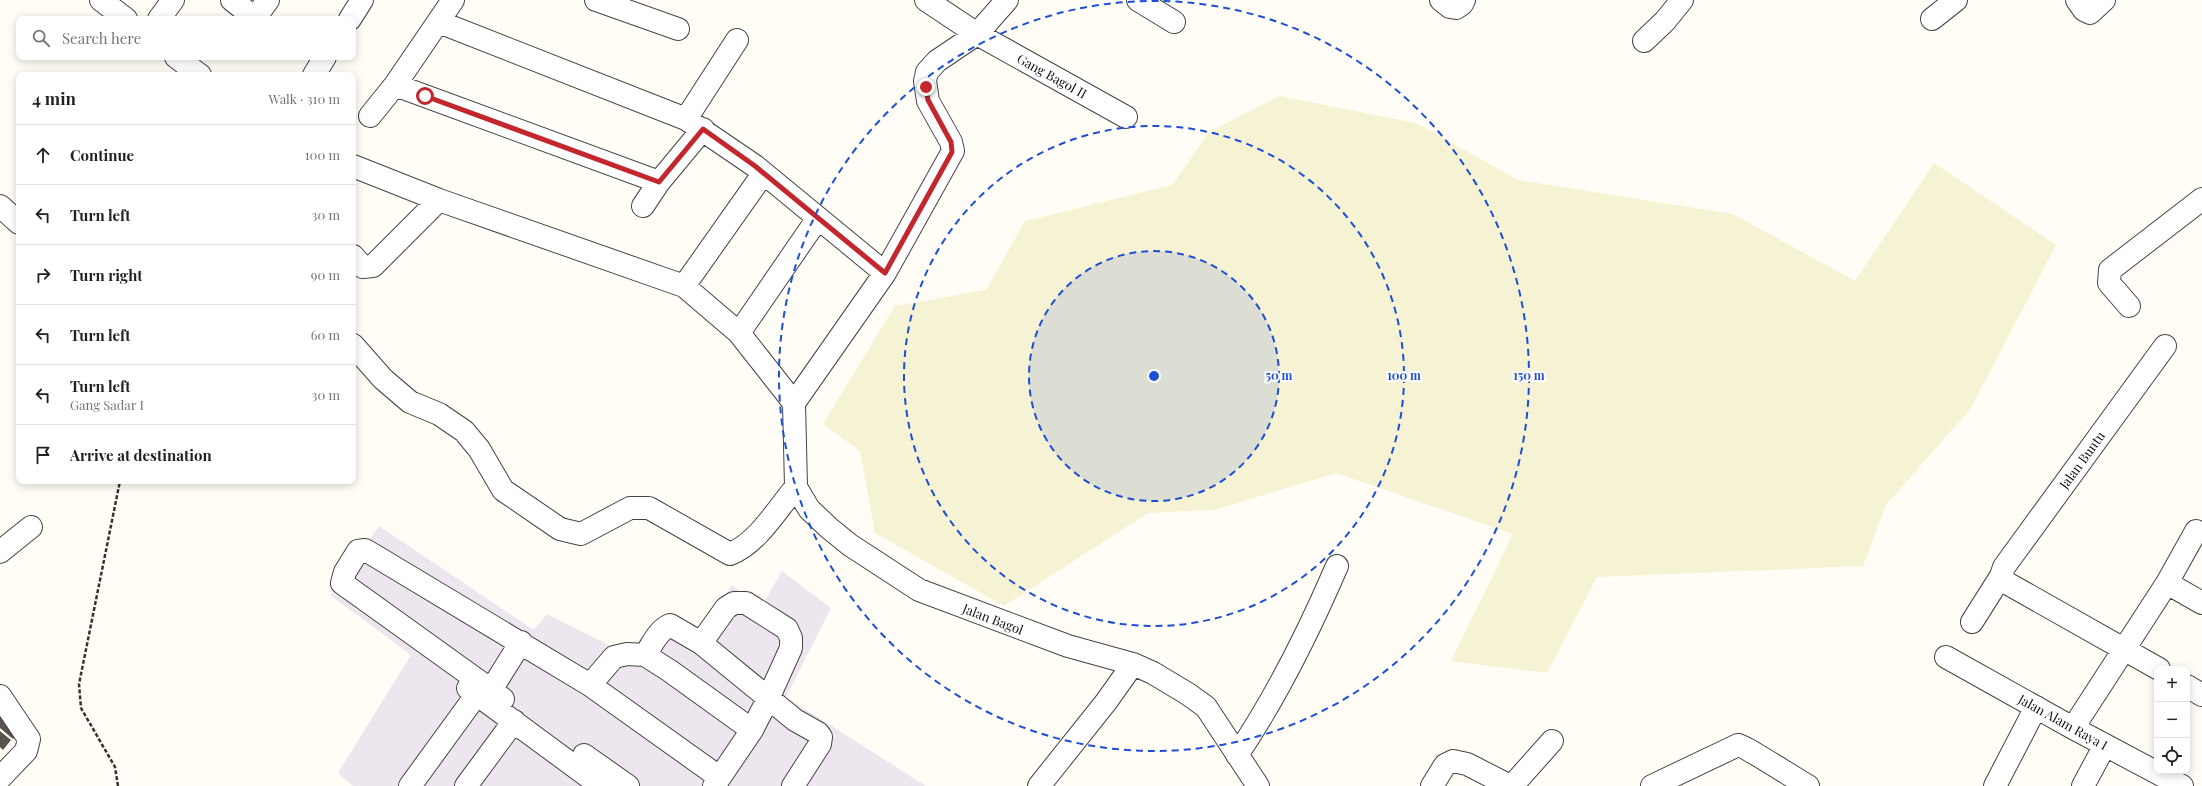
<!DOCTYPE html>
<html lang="en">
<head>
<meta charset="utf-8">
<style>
  :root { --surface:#fff; --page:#f6f6f6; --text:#202124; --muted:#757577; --line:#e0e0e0 }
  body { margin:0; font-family:"Playfair Display",serif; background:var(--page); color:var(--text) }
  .controls { position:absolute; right:12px; bottom:12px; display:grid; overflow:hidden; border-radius:8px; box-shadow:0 2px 10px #0003 }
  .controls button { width:36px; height:36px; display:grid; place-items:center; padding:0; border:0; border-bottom:1px solid var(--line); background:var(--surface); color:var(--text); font:20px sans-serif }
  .stop { position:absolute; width:12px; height:12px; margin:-9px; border:3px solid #c4262e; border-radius:50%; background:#fff }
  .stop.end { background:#c4262e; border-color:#fff; box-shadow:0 1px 4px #0008 }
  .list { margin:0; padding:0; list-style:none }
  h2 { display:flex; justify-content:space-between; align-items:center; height:52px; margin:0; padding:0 16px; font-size:17px }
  h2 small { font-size:13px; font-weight:400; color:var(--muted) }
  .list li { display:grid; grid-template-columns:26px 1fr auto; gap:12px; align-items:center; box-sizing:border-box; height:60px; padding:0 16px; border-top:1px solid var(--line) }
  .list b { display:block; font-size:15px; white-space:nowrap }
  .list p { margin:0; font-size:13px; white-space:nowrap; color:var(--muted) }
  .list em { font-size:13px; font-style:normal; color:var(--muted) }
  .icon { flex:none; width:22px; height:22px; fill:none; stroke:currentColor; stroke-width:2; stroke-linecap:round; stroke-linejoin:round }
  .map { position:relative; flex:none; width:2202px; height:786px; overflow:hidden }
  .search { position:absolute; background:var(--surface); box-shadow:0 2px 10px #0003; left:16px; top:16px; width:340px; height:44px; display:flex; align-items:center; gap:10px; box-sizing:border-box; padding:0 14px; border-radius:8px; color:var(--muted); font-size:15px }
  .panel { position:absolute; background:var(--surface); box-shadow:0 2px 10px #0003; left:16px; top:72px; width:340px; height:412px; border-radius:8px }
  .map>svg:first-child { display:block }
  .industrial { fill:#eee6ef }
  .farmland { fill:#f6f3d4 }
  .building { fill:#5a524d }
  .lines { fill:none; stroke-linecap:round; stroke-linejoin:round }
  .minor-casing { stroke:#444; stroke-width:24 }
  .path { stroke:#333; stroke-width:2.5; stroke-dasharray:4 2; stroke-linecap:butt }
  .minor { stroke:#fff; stroke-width:22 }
  .route { stroke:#c4262e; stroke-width:5 }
  .ring { fill:none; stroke:#1d4ed8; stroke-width:2; stroke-dasharray:7 5 }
  .labels { text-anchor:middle; stroke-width:4; stroke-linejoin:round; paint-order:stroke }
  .street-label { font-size:13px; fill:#111; stroke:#fff }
  .centre { fill:#1d4ed8; stroke:#fff; stroke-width:2 }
  .ring-label { font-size:12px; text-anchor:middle; font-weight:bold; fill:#1d4ed8; stroke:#fff; stroke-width:4; stroke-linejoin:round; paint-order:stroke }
</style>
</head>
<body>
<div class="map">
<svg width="2202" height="786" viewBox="0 0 2202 786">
  <rect width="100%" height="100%" fill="#fffdf5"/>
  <path class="industrial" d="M379 526 534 630 547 614 637 659 670 612 704 630 732 585 761 607 782 571 831 608 786 697 926 786H353L338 773 411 655 330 595Z"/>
  <path class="farmland" d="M1280 96 1416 123 1518 180 1733 214 1855 281 1934 163 2056 245 1971 408 1886 505 1863 566 1597 577 1547 673 1451 661 1513 534 1336 473 1214 510 1148 513 1004 606 875 533 860 451 823 424 895 306 986 290 1025 221 1172 185 1209 132Z"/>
  <path class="building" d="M0 714 21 729 13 739 0 728Z
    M0 731 11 740 3 750 0 747Z"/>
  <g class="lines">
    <defs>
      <path id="minor" d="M101 0 126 19
        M232 0 256 19
        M596 0 678 29
        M926 0 977 34 1126 117
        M1138 0 1174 22
        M1441 0 1450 7 1456 8 1462 4 1464 0
        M2077 0 2084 10 2090 13 2104 0
        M255 18 268 0
        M159 19 173 0
        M350 19 362 0
        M1932 19 1956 0
        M439 22 686 119 755 166 885 273
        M1644 41 1665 21 1682 0
        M176 57 200 75
        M314 75 325 57
        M395 85 659 182
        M370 116 395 85 453 0
        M686 119 737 40
        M353 166 439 200 684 286 739 333 794 403
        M0 206 19 223
        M643 206 659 182 703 129
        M353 256 363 267 373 266 439 200
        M684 286 763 174
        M2129 306 2109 283 2110 270 2202 199
        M739 333 818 218
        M353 345 383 379 410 402 439 414 464 431 479 449 503 490 560 529 581 534 630 508H649L730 554C758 543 777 509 796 487
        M794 403 796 487 809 509 829 528 850 545 919 590 1068 646 1133 664 1153 673 1188 694 1206 707 1258 786
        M794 403 885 273 953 151 951 142 928 101 925 81 927 72 937 61 977 34 1007 0
        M0 552 31 527
        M2167 583 2202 603
        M1972 622 2001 576
        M701 643 726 608 734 603H746L787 629 791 638V648L768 699 752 730 714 786
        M645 655C652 645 658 630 670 625L701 643 795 720 818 733 821 737 820 744 793 786
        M1946 657 2073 728 2182 786
        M2159 669 2005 582 2001 576 2004 567 2165 346
        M590 685 614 657 627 654 645 655 670 671 752 730
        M2187 686 2202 695
        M468 688 601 786
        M491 690 342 583 345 572 358 551 365 550 377 557 590 685 719 777
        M0 696 29 739 26 751 0 778
        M503 699 491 690 521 642
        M2073 728 2167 583 2196 531
        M584 755 628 786
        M1237 755C1277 696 1309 631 1337 566
        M410 786 477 694
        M466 786 514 721
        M1039 786 1106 702 1133 664
        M1432 786 1445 765 1453 761 1467 764 1510 786
        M1512 786 1552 741
        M1652 786 1738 745C1745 746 1797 780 1808 786
        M1995 786 2036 707
        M2083 786 2105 745"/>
    </defs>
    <use href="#minor" class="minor-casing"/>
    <path class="path" d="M118 786 115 767 81 708 79 684 120 481"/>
    <use href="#minor" class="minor"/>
  </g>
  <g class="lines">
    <path class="route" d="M425 96 659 182 703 129 755 166 885 273 952 152 951 142 928 100 926 87"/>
  </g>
  <circle cx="1154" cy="376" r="125" fill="#1d4ed8" fill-opacity=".12"/>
  <g class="ring">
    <circle cx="1154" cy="376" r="125"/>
    <circle cx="1154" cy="376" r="250"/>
    <circle cx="1154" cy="376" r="375"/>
  </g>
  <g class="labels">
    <g class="street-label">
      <text transform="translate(1052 76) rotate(29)" y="5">Gang Bagol II</text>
      <text transform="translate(2082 460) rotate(-54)" y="5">Jalan Buntu</text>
      <text transform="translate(993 619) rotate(21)" y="5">Jalan Bagol</text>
      <text transform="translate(2063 722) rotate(29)" y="5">Jalan Alam Raya I</text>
    </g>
  </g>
  <circle cx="1154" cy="376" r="6" class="centre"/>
  <g class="ring-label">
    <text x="1279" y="380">50 m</text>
    <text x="1404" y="380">100 m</text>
    <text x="1529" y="380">150 m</text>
  </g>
</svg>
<div class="controls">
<button>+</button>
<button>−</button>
<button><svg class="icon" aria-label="locate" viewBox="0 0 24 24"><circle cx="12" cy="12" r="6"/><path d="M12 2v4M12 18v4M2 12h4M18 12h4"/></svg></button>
</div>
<div class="stop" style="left:425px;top:96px"></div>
<div class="stop end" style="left:926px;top:87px"></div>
<div class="search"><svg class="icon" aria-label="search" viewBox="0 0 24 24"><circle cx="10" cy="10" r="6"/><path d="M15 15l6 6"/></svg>Search here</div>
<section class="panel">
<h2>4 min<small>Walk · 310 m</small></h2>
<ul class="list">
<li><svg class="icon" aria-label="ahead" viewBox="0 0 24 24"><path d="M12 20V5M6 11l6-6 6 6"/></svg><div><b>Continue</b></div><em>100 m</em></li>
<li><svg class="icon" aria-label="left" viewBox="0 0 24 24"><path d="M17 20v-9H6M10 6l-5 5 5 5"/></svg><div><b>Turn left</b></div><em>30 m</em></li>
<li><svg class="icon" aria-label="right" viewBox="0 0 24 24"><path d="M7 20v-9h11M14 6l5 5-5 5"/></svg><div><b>Turn right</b></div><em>90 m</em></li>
<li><svg class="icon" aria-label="left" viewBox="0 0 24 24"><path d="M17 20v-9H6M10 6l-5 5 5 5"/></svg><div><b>Turn left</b></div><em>60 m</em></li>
<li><svg class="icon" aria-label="left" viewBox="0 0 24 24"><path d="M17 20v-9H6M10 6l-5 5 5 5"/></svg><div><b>Turn left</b><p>Gang Sadar I</p></div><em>30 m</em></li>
<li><svg class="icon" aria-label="arrive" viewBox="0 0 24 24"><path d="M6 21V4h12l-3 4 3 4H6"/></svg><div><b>Arrive at destination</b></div></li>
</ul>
</section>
</div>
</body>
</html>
